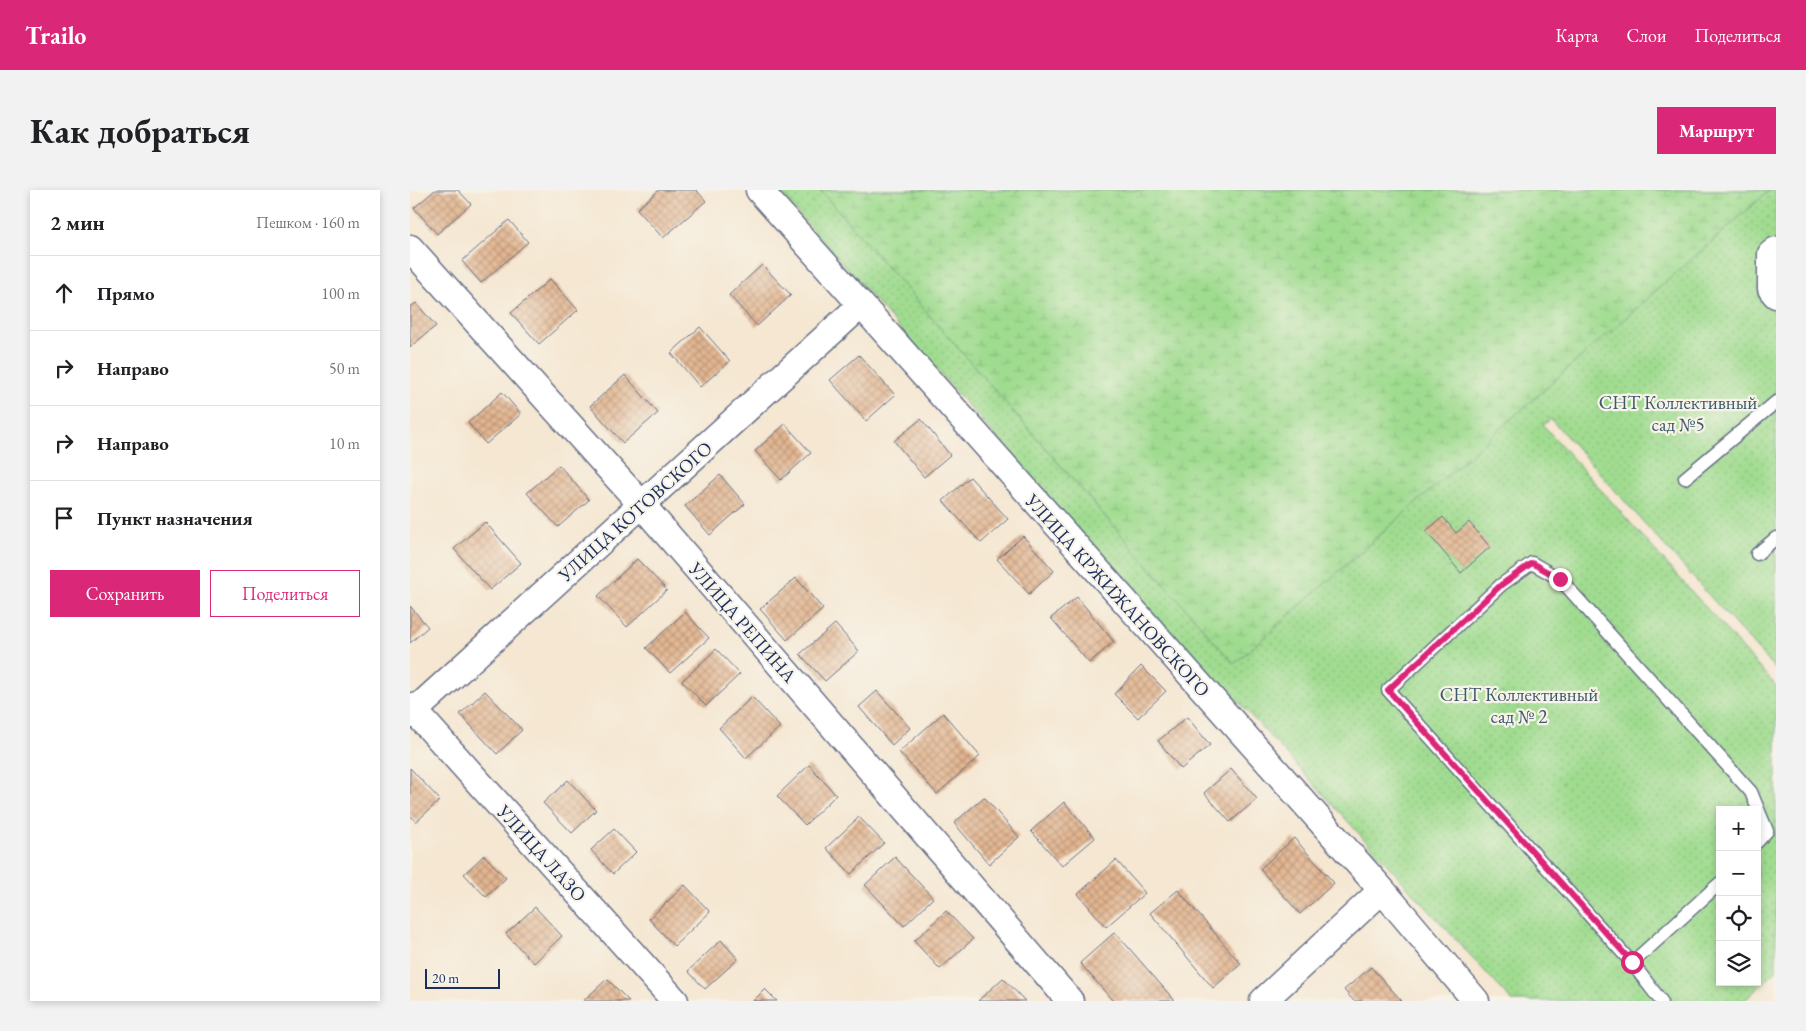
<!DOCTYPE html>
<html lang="ru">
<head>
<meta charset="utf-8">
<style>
  :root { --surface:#fff; --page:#f2f2f2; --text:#202124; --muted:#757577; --line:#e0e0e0; --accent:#db2777 }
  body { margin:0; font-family:"EB Garamond",serif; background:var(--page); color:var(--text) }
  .controls { position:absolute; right:15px; bottom:15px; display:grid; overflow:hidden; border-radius:0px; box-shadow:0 2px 8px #0003 }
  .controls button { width:45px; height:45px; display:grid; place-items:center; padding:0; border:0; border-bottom:1px solid var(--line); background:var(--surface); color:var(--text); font:25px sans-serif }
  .scale { position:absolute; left:15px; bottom:12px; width:75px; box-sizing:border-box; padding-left:5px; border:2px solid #1b2f5e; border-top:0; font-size:14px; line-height:18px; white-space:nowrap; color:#1b2f5e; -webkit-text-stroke:4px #f7f3e8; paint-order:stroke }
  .stop { position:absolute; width:15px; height:15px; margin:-11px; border:4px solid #db2777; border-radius:50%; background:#fff }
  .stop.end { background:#db2777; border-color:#fff; box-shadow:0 1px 5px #0008 }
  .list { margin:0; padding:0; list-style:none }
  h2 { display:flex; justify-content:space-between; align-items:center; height:65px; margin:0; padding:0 20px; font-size:21px }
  h2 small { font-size:16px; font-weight:400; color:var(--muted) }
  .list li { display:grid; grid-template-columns:32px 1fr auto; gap:15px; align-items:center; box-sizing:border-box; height:75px; padding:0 20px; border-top:1px solid var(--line) }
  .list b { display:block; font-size:19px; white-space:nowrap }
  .list em { font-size:16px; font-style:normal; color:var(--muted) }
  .actions { display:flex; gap:10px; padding:15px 20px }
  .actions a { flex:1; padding:11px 0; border:1px solid var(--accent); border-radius:0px; text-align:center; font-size:18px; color:var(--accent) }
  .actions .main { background:var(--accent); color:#fff }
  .icon { flex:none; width:28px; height:28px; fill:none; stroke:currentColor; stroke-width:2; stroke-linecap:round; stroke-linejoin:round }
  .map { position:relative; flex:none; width:1366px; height:811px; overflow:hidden; border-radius:0px }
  header { display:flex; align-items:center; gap:30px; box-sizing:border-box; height:70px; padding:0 25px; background:var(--accent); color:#fff }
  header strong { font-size:24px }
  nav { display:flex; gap:28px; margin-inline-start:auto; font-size:18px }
  .intro { display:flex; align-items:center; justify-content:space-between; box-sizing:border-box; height:120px; padding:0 30px }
  h1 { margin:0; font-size:35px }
  .button { padding:12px 22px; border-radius:0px; background:var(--accent); color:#fff; font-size:18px; font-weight:700 }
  main { display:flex; gap:30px; padding:0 30px }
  aside { flex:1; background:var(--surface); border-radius:0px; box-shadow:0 2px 8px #0003 }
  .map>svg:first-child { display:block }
  .grass { fill:url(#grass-dots); stroke:#5e8677; fill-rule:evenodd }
  .wetland { fill:url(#wetland-marsh); stroke:#5e8677 }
  .building { fill:url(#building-cross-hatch) }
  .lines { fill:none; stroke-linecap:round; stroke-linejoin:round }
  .service-casing { stroke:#676f87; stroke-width:15 }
  .minor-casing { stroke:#676f87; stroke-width:29 }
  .service { stroke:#fff; stroke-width:12 }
  .minor { stroke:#fff; stroke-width:26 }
  .route { stroke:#db2777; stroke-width:6 }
  .labels { text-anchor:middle; stroke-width:4.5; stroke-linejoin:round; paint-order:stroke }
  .park-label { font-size:19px; fill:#3c5a6a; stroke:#f7f3e8 }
  .street-label { font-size:19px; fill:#1b2f5e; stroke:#f7f3e8 }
</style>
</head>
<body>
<header>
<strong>Trailo</strong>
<nav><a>Карта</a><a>Слои</a><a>Поделиться</a></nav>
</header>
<div class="intro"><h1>Как добраться</h1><a class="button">Маршрут</a></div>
<main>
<aside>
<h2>2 мин<small>Пешком · 160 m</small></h2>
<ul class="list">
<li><svg class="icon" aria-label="ahead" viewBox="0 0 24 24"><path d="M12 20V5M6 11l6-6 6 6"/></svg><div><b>Прямо</b></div><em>100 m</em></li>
<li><svg class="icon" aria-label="right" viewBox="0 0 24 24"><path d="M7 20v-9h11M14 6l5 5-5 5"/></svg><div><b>Направо</b></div><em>50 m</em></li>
<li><svg class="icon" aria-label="right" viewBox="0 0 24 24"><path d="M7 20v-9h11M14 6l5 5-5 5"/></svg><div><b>Направо</b></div><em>10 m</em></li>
<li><svg class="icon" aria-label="arrive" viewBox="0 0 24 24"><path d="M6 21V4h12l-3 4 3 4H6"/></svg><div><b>Пункт назначения</b></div></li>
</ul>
<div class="actions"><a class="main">Сохранить</a><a>Поделиться</a></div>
</aside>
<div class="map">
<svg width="1366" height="811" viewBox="0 0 1366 811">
  <defs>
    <pattern id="grass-dots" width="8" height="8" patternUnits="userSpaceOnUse" patternTransform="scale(1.25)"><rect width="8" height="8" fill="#a0dc90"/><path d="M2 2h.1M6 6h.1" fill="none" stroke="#89bd7f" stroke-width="1.8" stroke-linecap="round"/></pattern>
    <pattern id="wetland-marsh" width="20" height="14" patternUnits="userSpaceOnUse" patternTransform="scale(1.25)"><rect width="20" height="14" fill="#a0dc90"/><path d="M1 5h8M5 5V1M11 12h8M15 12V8" fill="none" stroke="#89bd7f"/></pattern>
    <pattern id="building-cross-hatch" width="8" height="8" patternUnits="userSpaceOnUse" patternTransform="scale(1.25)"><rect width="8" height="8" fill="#e3b690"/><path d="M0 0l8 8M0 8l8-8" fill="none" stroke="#b79479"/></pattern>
  </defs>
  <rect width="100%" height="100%" fill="#f7f3e8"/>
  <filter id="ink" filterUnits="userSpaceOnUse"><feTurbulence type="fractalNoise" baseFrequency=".02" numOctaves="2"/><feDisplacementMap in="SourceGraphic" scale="10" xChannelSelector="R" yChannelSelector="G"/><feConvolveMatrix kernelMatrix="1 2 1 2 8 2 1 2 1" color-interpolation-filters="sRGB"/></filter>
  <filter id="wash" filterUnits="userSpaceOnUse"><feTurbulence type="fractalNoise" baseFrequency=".0096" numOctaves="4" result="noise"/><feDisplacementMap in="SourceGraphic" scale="20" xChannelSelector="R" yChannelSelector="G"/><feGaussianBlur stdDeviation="1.12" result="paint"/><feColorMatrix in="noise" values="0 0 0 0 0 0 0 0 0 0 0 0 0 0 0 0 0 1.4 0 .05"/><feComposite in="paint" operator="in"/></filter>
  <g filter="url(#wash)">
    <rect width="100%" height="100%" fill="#f5e7d2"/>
    <path class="grass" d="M367 0H1366V480L1141 229 1133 235 1366 496V781L1334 811H1102L815 497 810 500ZM1310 620H1347V792H1310Z"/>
    <path class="wetland" d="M410 0H1360L824 474Z"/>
    <g id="blocks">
      <path class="building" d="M25 0H48L61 14 27 44 4 18Z
        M249 0H286L296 11 253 48 227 19Z
        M99 30 118 52 71 93 52 71Z
        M352 75 381 105 347 136 319 105Z
        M140 89 168 120 129 154 101 123Z
        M6 113 26 136 0 157V117Z
        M290 137 320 171 290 197 261 163Z
        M449 165 485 205 456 231 420 190Z
        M215 185 248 223 213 253 180 216Z
        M92 202 111 224 76 254 58 233Z
        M511 229 540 265 514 287 484 251Z
        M375 234 401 263 371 290 345 261Z
        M149 275 179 310 148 337 117 303Z
        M310 285 335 314 300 345 275 316Z
        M560 287 598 329 571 353 533 311Z
        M1033 327 1046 343 1059 332 1080 357 1051 383 1016 341Z
        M75 332 111 373 80 400 44 359Z
        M613 346 644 381 619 404 587 369Z
        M227 369 257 400 217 437 188 406Z
        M386 388 413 419 377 450 350 419Z
        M667 407 704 452 679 473 641 428Z
        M0 416 18 437 0 453Z
        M275 422 299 448 260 483 236 458Z
        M425 434 449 461 415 491 390 464Z
        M306 459 330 484 296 516 272 491Z
        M731 476 756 501 728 528 704 504Z
        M75 501 112 540 87 564 50 524Z
        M467 501 500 538 482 555 449 517Z
        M342 507 370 537 336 568 309 538Z
        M533 523 570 566 527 604 489 562Z
        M777 527 800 555 771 579 748 551Z
        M399 575 426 605 395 635 367 606Z
        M0 578 30 610 6 632 0 625Z
        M821 579 847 609 820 632 794 603Z
        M158 590 186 620 162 643 133 613Z
        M574 607 609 647 579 674 544 633Z
        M654 612 685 648 652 676 621 641Z
        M449 627 474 653 441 684 416 658Z
        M204 639 226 662 203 684 181 660Z
        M884 648 924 693 890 724 850 679Z
        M74 665 96 688 76 707 54 684Z
        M485 667 523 708 494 736 455 695Z
        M706 670 735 703 696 737 668 704Z
        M275 695 300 722 264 756 239 729Z
        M768 700 831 774 803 798 740 723Z
        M125 717 152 746 124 773 96 744Z
        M536 721 563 749 530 779 504 751Z
        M705 742 765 811H703L670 773Z
        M311 750 328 769 295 799 278 781Z
        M961 777 992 811H944L934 800Z
        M593 788 615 811H568Z
        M197 789 219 811H173Z
        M355 799 367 811H343Z"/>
    </g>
  </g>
  <g filter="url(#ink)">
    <use href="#blocks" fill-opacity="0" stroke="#676f87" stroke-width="1"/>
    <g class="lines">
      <defs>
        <path id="service" d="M1275 288 1366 212
          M1347 364 1366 348
          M1222 773 1310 693
          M1251 811 1222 773 978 500 1091 395 1122 373 1150 389 1341 602 1357 641 1347 652"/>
        <path id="minor" d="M349 0 972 700 1066 811
          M0 58 232 315 660 811
          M1366 60 1361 64V99L1366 105
          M0 516 265 811
          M0 525 450 116
          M853 811 972 700"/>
      </defs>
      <use href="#service" class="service-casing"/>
      <use href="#minor" class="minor-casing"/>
      <use href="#service" class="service"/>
      <use href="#minor" class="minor"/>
    </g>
  </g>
  <g class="lines" filter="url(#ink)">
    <path class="route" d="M1150 389 1122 373 1091 395 978 500 1222 772"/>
  </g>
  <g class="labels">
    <g class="park-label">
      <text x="1268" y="219">СНТ Коллективный<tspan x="1268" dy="22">сад №5</tspan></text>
      <text x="1109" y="511">СНТ Коллективный<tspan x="1109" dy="22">сад № 2</tspan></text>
    </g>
    <g class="street-label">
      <text transform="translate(225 321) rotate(-42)" y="7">УЛИЦА КОТОВСКОГО</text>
      <text transform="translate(708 405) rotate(48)" y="7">УЛИЦА КРЖИЖАНОВСКОГО</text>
      <text transform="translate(333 432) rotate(49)" y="7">УЛИЦА РЕПИНА</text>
      <text transform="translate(132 663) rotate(48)" y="7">УЛИЦА ЛАЗО</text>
    </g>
  </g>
</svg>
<div class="controls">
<button>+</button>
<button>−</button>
<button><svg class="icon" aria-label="locate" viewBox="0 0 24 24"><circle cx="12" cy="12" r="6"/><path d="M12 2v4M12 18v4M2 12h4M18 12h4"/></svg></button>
<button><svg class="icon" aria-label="layers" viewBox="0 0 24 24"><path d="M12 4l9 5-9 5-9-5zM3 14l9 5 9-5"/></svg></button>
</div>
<div class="scale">20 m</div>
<div class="stop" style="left:1222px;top:772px"></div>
<div class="stop end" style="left:1150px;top:389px"></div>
</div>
</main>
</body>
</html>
